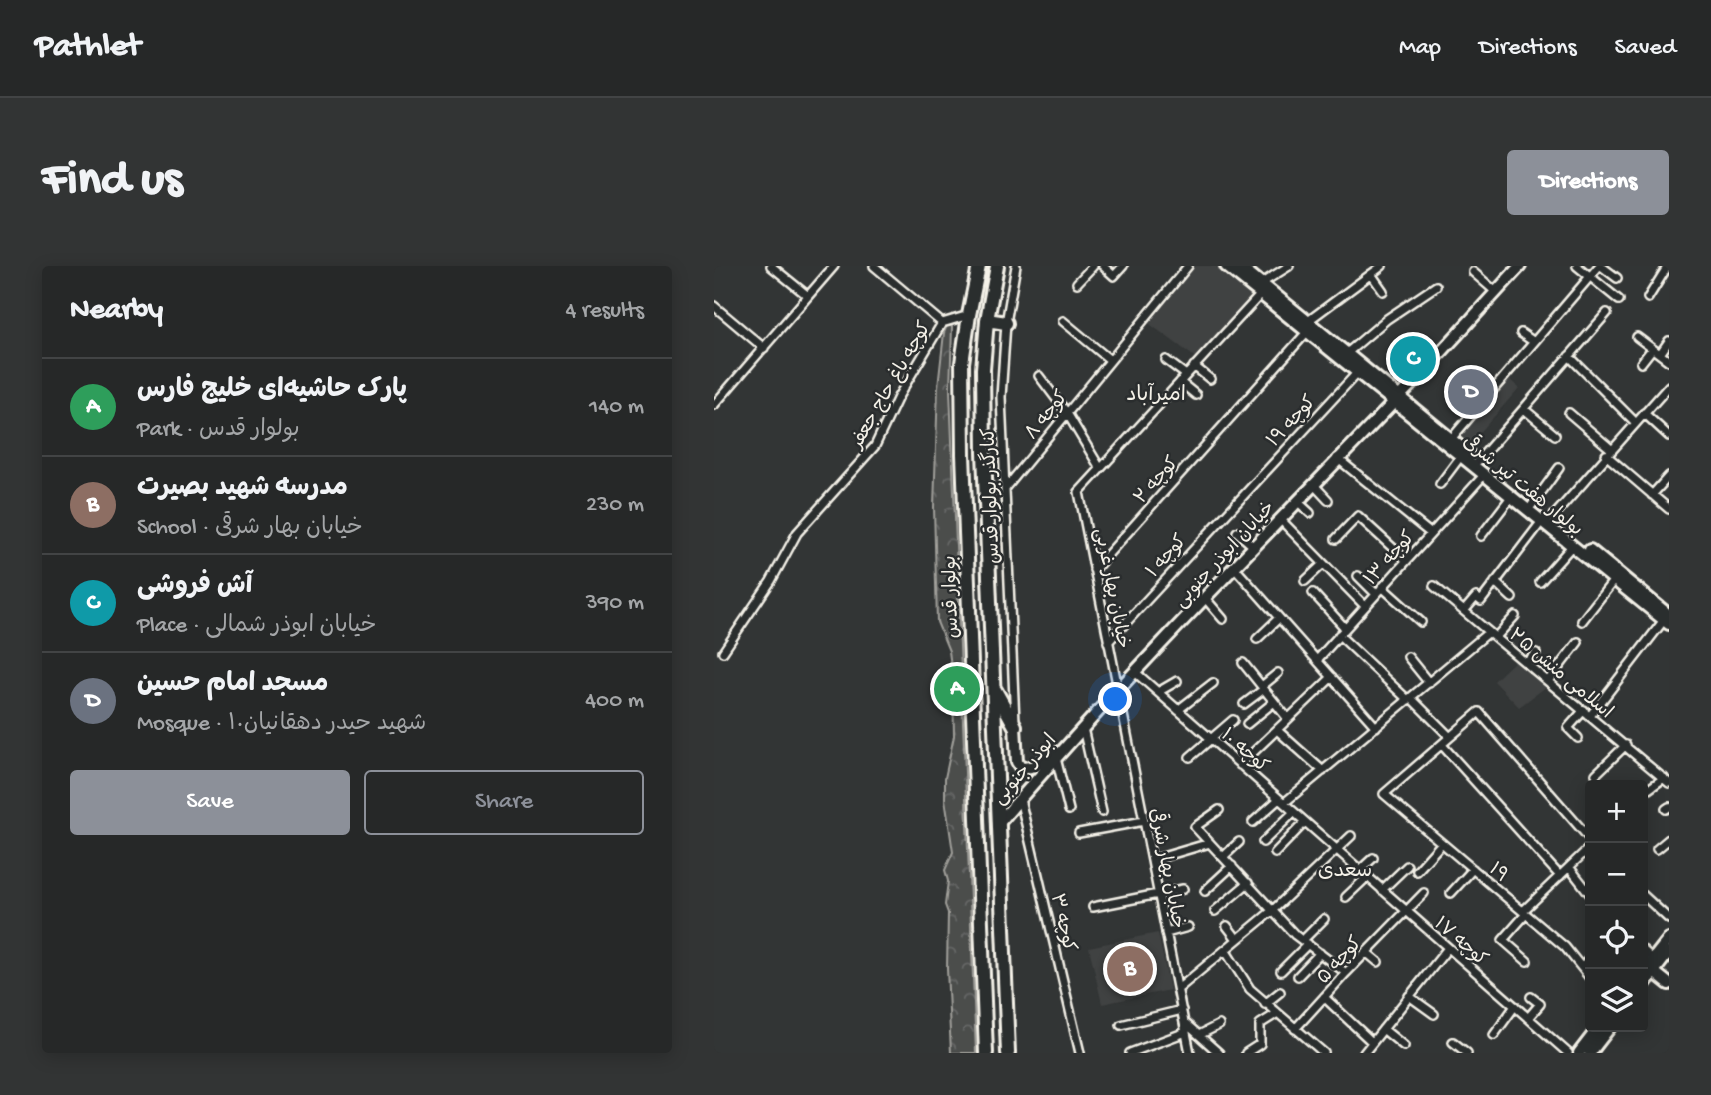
<!DOCTYPE html>
<html lang="en">
<head>
<meta charset="utf-8">
<style>
  :root { --surface:#262828; --page:#323434; --text:#f1f3f6; --muted:#a4a6a8; --line:#424445; --accent:#8c9099 }
  body { margin:0; font-family:"Gochi Hand","Playpen Sans Arabic",sans-serif; background:var(--page); color:var(--text) }
  .controls { position:absolute; right:21px; bottom:21px; display:grid; overflow:hidden; border-radius:7px; box-shadow:0 4px 18px #0003 }
  .controls button { width:63px; height:63px; display:grid; place-items:center; padding:0; border:0; border-bottom:2px solid var(--line); background:var(--surface); color:var(--text); font:35px sans-serif }
  .you { position:absolute; left:402px; top:434px; width:24px; height:24px; margin:-18px; border:5px solid #fff; border-radius:50%; background:#1a73e8; box-shadow:0 0 0 10px #1a73e833 }
  .badge { display:grid; place-items:center; width:46px; height:46px; border-radius:50%; background:var(--accent); color:#fff; font-size:23px; font-weight:700 }
  .pin { position:absolute; translate:-50% -50%; border:4px solid #fff; box-shadow:0 2px 7px #0006 }
  .list { margin:0; padding:0; list-style:none }
  h2 { display:flex; justify-content:space-between; align-items:center; height:91px; margin:0; padding:0 28px; font-size:30px }
  h2 small { font-size:23px; font-weight:400; color:var(--muted) }
  .list li { display:grid; grid-template-columns:46px 1fr auto; gap:21px; align-items:center; box-sizing:border-box; height:98px; padding:0 28px; border-top:2px solid var(--line) }
  .list b { display:block; font-size:26px; white-space:nowrap }
  .list p { margin:0; font-size:23px; white-space:nowrap; color:var(--muted) }
  .list em { font-size:23px; font-style:normal; color:var(--muted) }
  .actions { display:flex; gap:14px; padding:21px 28px }
  .actions a { flex:1; padding:16px 0; border:2px solid var(--accent); border-radius:7px; text-align:center; font-size:24px; color:var(--accent) }
  .actions .main { background:var(--accent); color:#fff }
  .icon { flex:none; width:38px; height:38px; fill:none; stroke:currentColor; stroke-width:2; stroke-linecap:round; stroke-linejoin:round }
  .map { position:relative; flex:none; width:955px; height:787px; overflow:hidden; border-radius:7px }
  header { display:flex; align-items:center; gap:42px; box-sizing:border-box; height:98px; padding:0 35px; background:var(--surface); border-bottom:2px solid var(--line) }
  header strong { font-size:33px }
  nav { display:flex; gap:38px; margin-inline-start:auto; font-size:24px }
  .intro { display:flex; align-items:center; justify-content:space-between; box-sizing:border-box; height:168px; padding:0 42px }
  h1 { margin:0; font-size:49px }
  .button { padding:18px 32px; border-radius:7px; background:var(--accent); color:#fff; font-size:24px; font-weight:700 }
  main { display:flex; gap:42px; padding:0 42px }
  aside { flex:1; background:var(--surface); border-radius:7px; box-shadow:0 4px 18px #0003 }
  .map>svg:first-child { display:block }
  .built { fill:#404242 }
  .park { fill:url(#park-crowns); stroke:#a09f9a; stroke-width:2 }
  .lines { fill:none; stroke-linecap:round; stroke-linejoin:round }
  .street-casing { stroke:#f4f1e8; stroke-width:12 }
  .secondary-casing { stroke:#f4f1e8; stroke-width:16 }
  .primary-casing { stroke:#f4f1e8; stroke-width:18 }
  .street { stroke:#2a2d2e; stroke-width:7 }
  .secondary { stroke:#2a2d2e; stroke-width:10 }
  .primary { stroke:#2a2d2e; stroke-width:12 }
  .labels { text-anchor:middle; stroke-width:5; stroke-linejoin:round; paint-order:stroke }
  .street-label { font-size:19px; fill:#f4f1e8; stroke:#2a2d2e }
  .neighbourhood-label { font-size:21px; fill:#f4f1e8; stroke:#2a2d2e }
</style>
</head>
<body>
<header>
<strong>Pathlet</strong>
<nav><a>Map</a><a>Directions</a><a>Saved</a></nav>
</header>
<div class="intro"><h1>Find us</h1><a class="button">Directions</a></div>
<main>
<aside>
<h2>Nearby<small>4 results</small></h2>
<ul class="list">
<li><span class="badge" style="background:#2e9e5b">A</span><div><b>پارک حاشیه‌ای خلیج فارس</b><p>Park · بولوار قدس</p></div><em>140 m</em></li>
<li><span class="badge" style="background:#8d6e63">B</span><div><b>مدرسه شهید بصیرت</b><p>School · خیابان بهار شرقی</p></div><em>230 m</em></li>
<li><span class="badge" style="background:#0f9aa8">C</span><div><b>آش فروشی</b><p>Place · خیابان ابوذر شمالی</p></div><em>390 m</em></li>
<li><span class="badge" style="background:#6b7280">D</span><div><b>مسجد امام حسین</b><p>Mosque · شهید حیدر دهقانیان۱۰</p></div><em>400 m</em></li>
</ul>
<div class="actions"><a class="main">Save</a><a>Share</a></div>
</aside>
<div class="map">
<svg width="955" height="787" viewBox="0 0 955 787">
  <defs>
    <pattern id="park-crowns" width="20" height="18" patternUnits="userSpaceOnUse" patternTransform="scale(1.75)"><rect width="20" height="18" fill="#4b4d4c"/><path d="M2 6a3 3 0 1 1 6 0M12 15a3 3 0 1 1 6 0" fill="none" stroke="#666766"/></pattern>
  </defs>
  <rect width="100%" height="100%" fill="#323535"/>
  <filter id="ink" filterUnits="userSpaceOnUse"><feTurbulence type="fractalNoise" baseFrequency=".0143" numOctaves="2"/><feDisplacementMap in="SourceGraphic" scale="14" xChannelSelector="R" yChannelSelector="G"/><feConvolveMatrix kernelMatrix="1 2 1 2 8 2 1 2 1" color-interpolation-filters="sRGB"/></filter>
  <g filter="url(#ink)">
    <path class="built" d="M479 0H502L538 29 482 92 433 56Z
      M795 113 805 122 756 178 746 169Z
      M801 395 832 421 805 441 780 415Z
      M444 667 456 724 388 738 375 681Z"/>
    <path class="park" d="M234 57 238 61 236 124 262 787H237L233 703 234 647 231 639 234 615 231 604 239 586 231 533V512L240 470 239 415 235 385 223 356 220 241 224 121 230 67Z"/>
    <g class="lines">
      <defs>
        <path id="street" d="M57 0 94 30
          M160 0 228 57
          M389 0 400 10 409 0
          M863 0 905 34
          M887 0 903 12
          M759 6 782 26
          M657 8 669 25
          M363 17 379 0
          M548 17 575 0
          M934 32 952 3
          M0 40 50 82
          M349 55 396 94
          M594 55 668 0
          M807 67 820 76
          M923 71 955 95
          M633 87 673 53 722 20
          M946 88 955 75
          M855 90 921 156
          M452 94 472 109
          M927 97 938 83
          M480 100 496 113
          M325 110 353 147 386 202
          M466 116 482 129
          M0 139 120 0
          M810 143 841 169
          M855 147 897 183
          M930 147 955 170
          M737 173 885 0
          M892 189 955 243
          M623 192 716 267
          M764 195 893 47
          M599 218 614 234
          M726 218 747 190
          M291 223 474 0
          M938 229 955 210
          M583 235 596 247
          M818 239 845 202
          M566 253 651 340
          M837 253 955 120
          M523 266 540 281
          M767 270 797 231
          M622 273 644 250 692 294
          M520 301 662 461
          M380 304 593 66
          M644 310 662 328
          M591 315 609 298
          M781 316 798 332
          M826 316 858 280
          M720 320 955 517
          M668 321 707 356
          M599 327 631 362
          M491 332 509 353
          M750 345 762 331 767 335 828 255
          M868 355 900 314
          M625 369 694 434
          M782 371 801 350
          M543 373 565 352
          M394 376 643 107
          M9 386 57 315 83 267 161 180 184 131 228 57 255 49
          M694 391 715 417
          M603 394 770 209
          M529 397 574 453
          M812 397 822 387
          M421 406 854 787
          M834 415 864 376
          M548 420 564 407
          M444 426 463 415
          M697 432 736 471
          M530 438 550 423
          M464 444 499 417
          M876 450 950 354
          M301 456 287 131 292 57 302 0
          M533 458 560 436
          M369 462 388 546
          M563 464 609 505
          M864 472 854 462 870 444
          M728 479 846 610
          M476 491 519 454
          M342 492 355 544
          M526 499 618 411
          M882 508 912 479
          M929 527 950 512
          M306 533 366 787
          M570 537 775 366
          M952 543 955 541
          M505 544 481 561 581 669 632 707
          M539 556 565 533
          M365 567 430 555
          M876 573 765 446 670 528 851 681 876 712
          M549 576 580 546
          M943 583 955 573
          M561 587 591 556
          M509 591 525 576
          M438 594 496 577
          M855 601 876 628
          M646 604 659 592
          M703 605 728 577
          M668 624 693 600
          M491 625 518 600
          M737 627 759 603
          M929 629 955 653
          M632 631 653 611
          M379 641 469 623
          M501 645 534 617
          M809 645 876 581
          M812 648 789 674 813 695
          M513 660 523 673
          M452 667 474 661
          M589 674 610 653
          M511 684 536 723 610 787
          M929 684 939 693
          M652 686 664 696
          M868 702 876 692
          M567 705 594 678
          M584 710 606 687
          M464 723 559 644 637 570
          M695 730 720 748
          M610 731 658 776
          M551 738 566 726
          M814 752 826 738 817 731
          M470 756 505 787
          M407 759 468 744
          M581 763 632 707 710 627
          M669 763 690 780
          M485 769 505 759
          M780 769 801 740
          M739 776 753 787
          M416 787 472 766
          M476 787 365 226 547 28
          M532 787 546 778V758L562 748
          M650 787 734 682"/>
        <path id="secondary" d="M512 0 955 358
          M526 0 754 187
          M876 284 955 349
          M301 460 303 496 307 502C321 503 330 494 340 486
          M285 557C412 409 549 272 684 132 726 89 765 44 806 0
          M935 702 955 718
          M929 706 955 673
          M929 720 955 686
          M865 787 885 761
          M876 787 896 761"/>
        <path id="primary" d="M265 0 255 49 248 97 249 188 272 787
          M283 0 273 54 269 103 270 186 294 787
          M273 54 292 57
          M281 424 301 460"/>
      </defs>
      <use href="#street" class="street-casing"/>
      <use href="#secondary" class="secondary-casing"/>
      <use href="#primary" class="primary-casing"/>
      <use href="#street" class="street"/>
      <use href="#secondary" class="secondary"/>
      <use href="#primary" class="primary"/>
    </g>
  </g>
  <g class="labels">
    <g class="street-label">
      <text transform="translate(175 118) rotate(-60)" y="7">کوچه باغ حاج جعفر</text>
      <text transform="translate(331 148) rotate(-51)" y="7">کوچه ۸</text>
      <text transform="translate(576 154) rotate(-47)" y="7">کوچه ۱۹</text>
      <text transform="translate(441 213) rotate(-48)" y="7">کوچه ۲</text>
      <text transform="translate(810 218) rotate(39)" y="7">بولوار هفت تیر شرقی</text>
      <text transform="translate(275 230) rotate(-92)" y="7">کنارگذر بولوار قدس</text>
      <text transform="translate(509 287) rotate(-47)" y="7">خیابان ابوذر جنوبی</text>
      <text transform="translate(451 289) rotate(-48)" y="7">کوچه ۱</text>
      <text transform="translate(674 291) rotate(-48)" y="7">کوچه ۱۳</text>
      <text transform="translate(400 322) rotate(79)" y="7">خیابان بهار غربی</text>
      <text transform="translate(235 331) rotate(-92)" y="7">بولوار قدس</text>
      <text transform="translate(848 406) rotate(40)" y="7">اسلامی منش ۲۵</text>
      <text transform="translate(532 483) rotate(41)" y="7">کوچه ۱۰</text>
      <text transform="translate(309 502) rotate(-49)" y="7">ابوذر جنوبی</text>
      <text transform="translate(455 602) rotate(79)" y="7">خیابان بهار شرقی</text>
      <text transform="translate(786 605) rotate(40)" y="7">۱۹</text>
      <text transform="translate(351 656) rotate(77)" y="7">کوچه ۳</text>
      <text transform="translate(748 674) rotate(41)" y="7">کوچه ۱۷</text>
      <text transform="translate(624 693) rotate(-47)" y="7">کوچه ۵</text>
    </g>
    <g class="neighbourhood-label">
      <text x="442" y="134">امیرآباد</text>
      <text x="631" y="610">سعدی</text>
    </g>
  </g>
</svg>
<div class="controls">
<button>+</button>
<button>−</button>
<button><svg class="icon" aria-label="locate" viewBox="0 0 24 24"><circle cx="12" cy="12" r="6"/><path d="M12 2v4M12 18v4M2 12h4M18 12h4"/></svg></button>
<button><svg class="icon" aria-label="layers" viewBox="0 0 24 24"><path d="M12 4l9 5-9 5-9-5zM3 14l9 5 9-5"/></svg></button>
</div>
<div class="you"></div>
<div class="pin badge" style="left:243px;top:423px;background:#2e9e5b">A</div>
<div class="pin badge" style="left:416px;top:703px;background:#8d6e63">B</div>
<div class="pin badge" style="left:699px;top:93px;background:#0f9aa8">C</div>
<div class="pin badge" style="left:757px;top:126px;background:#6b7280">D</div>
</div>
</main>
</body>
</html>
